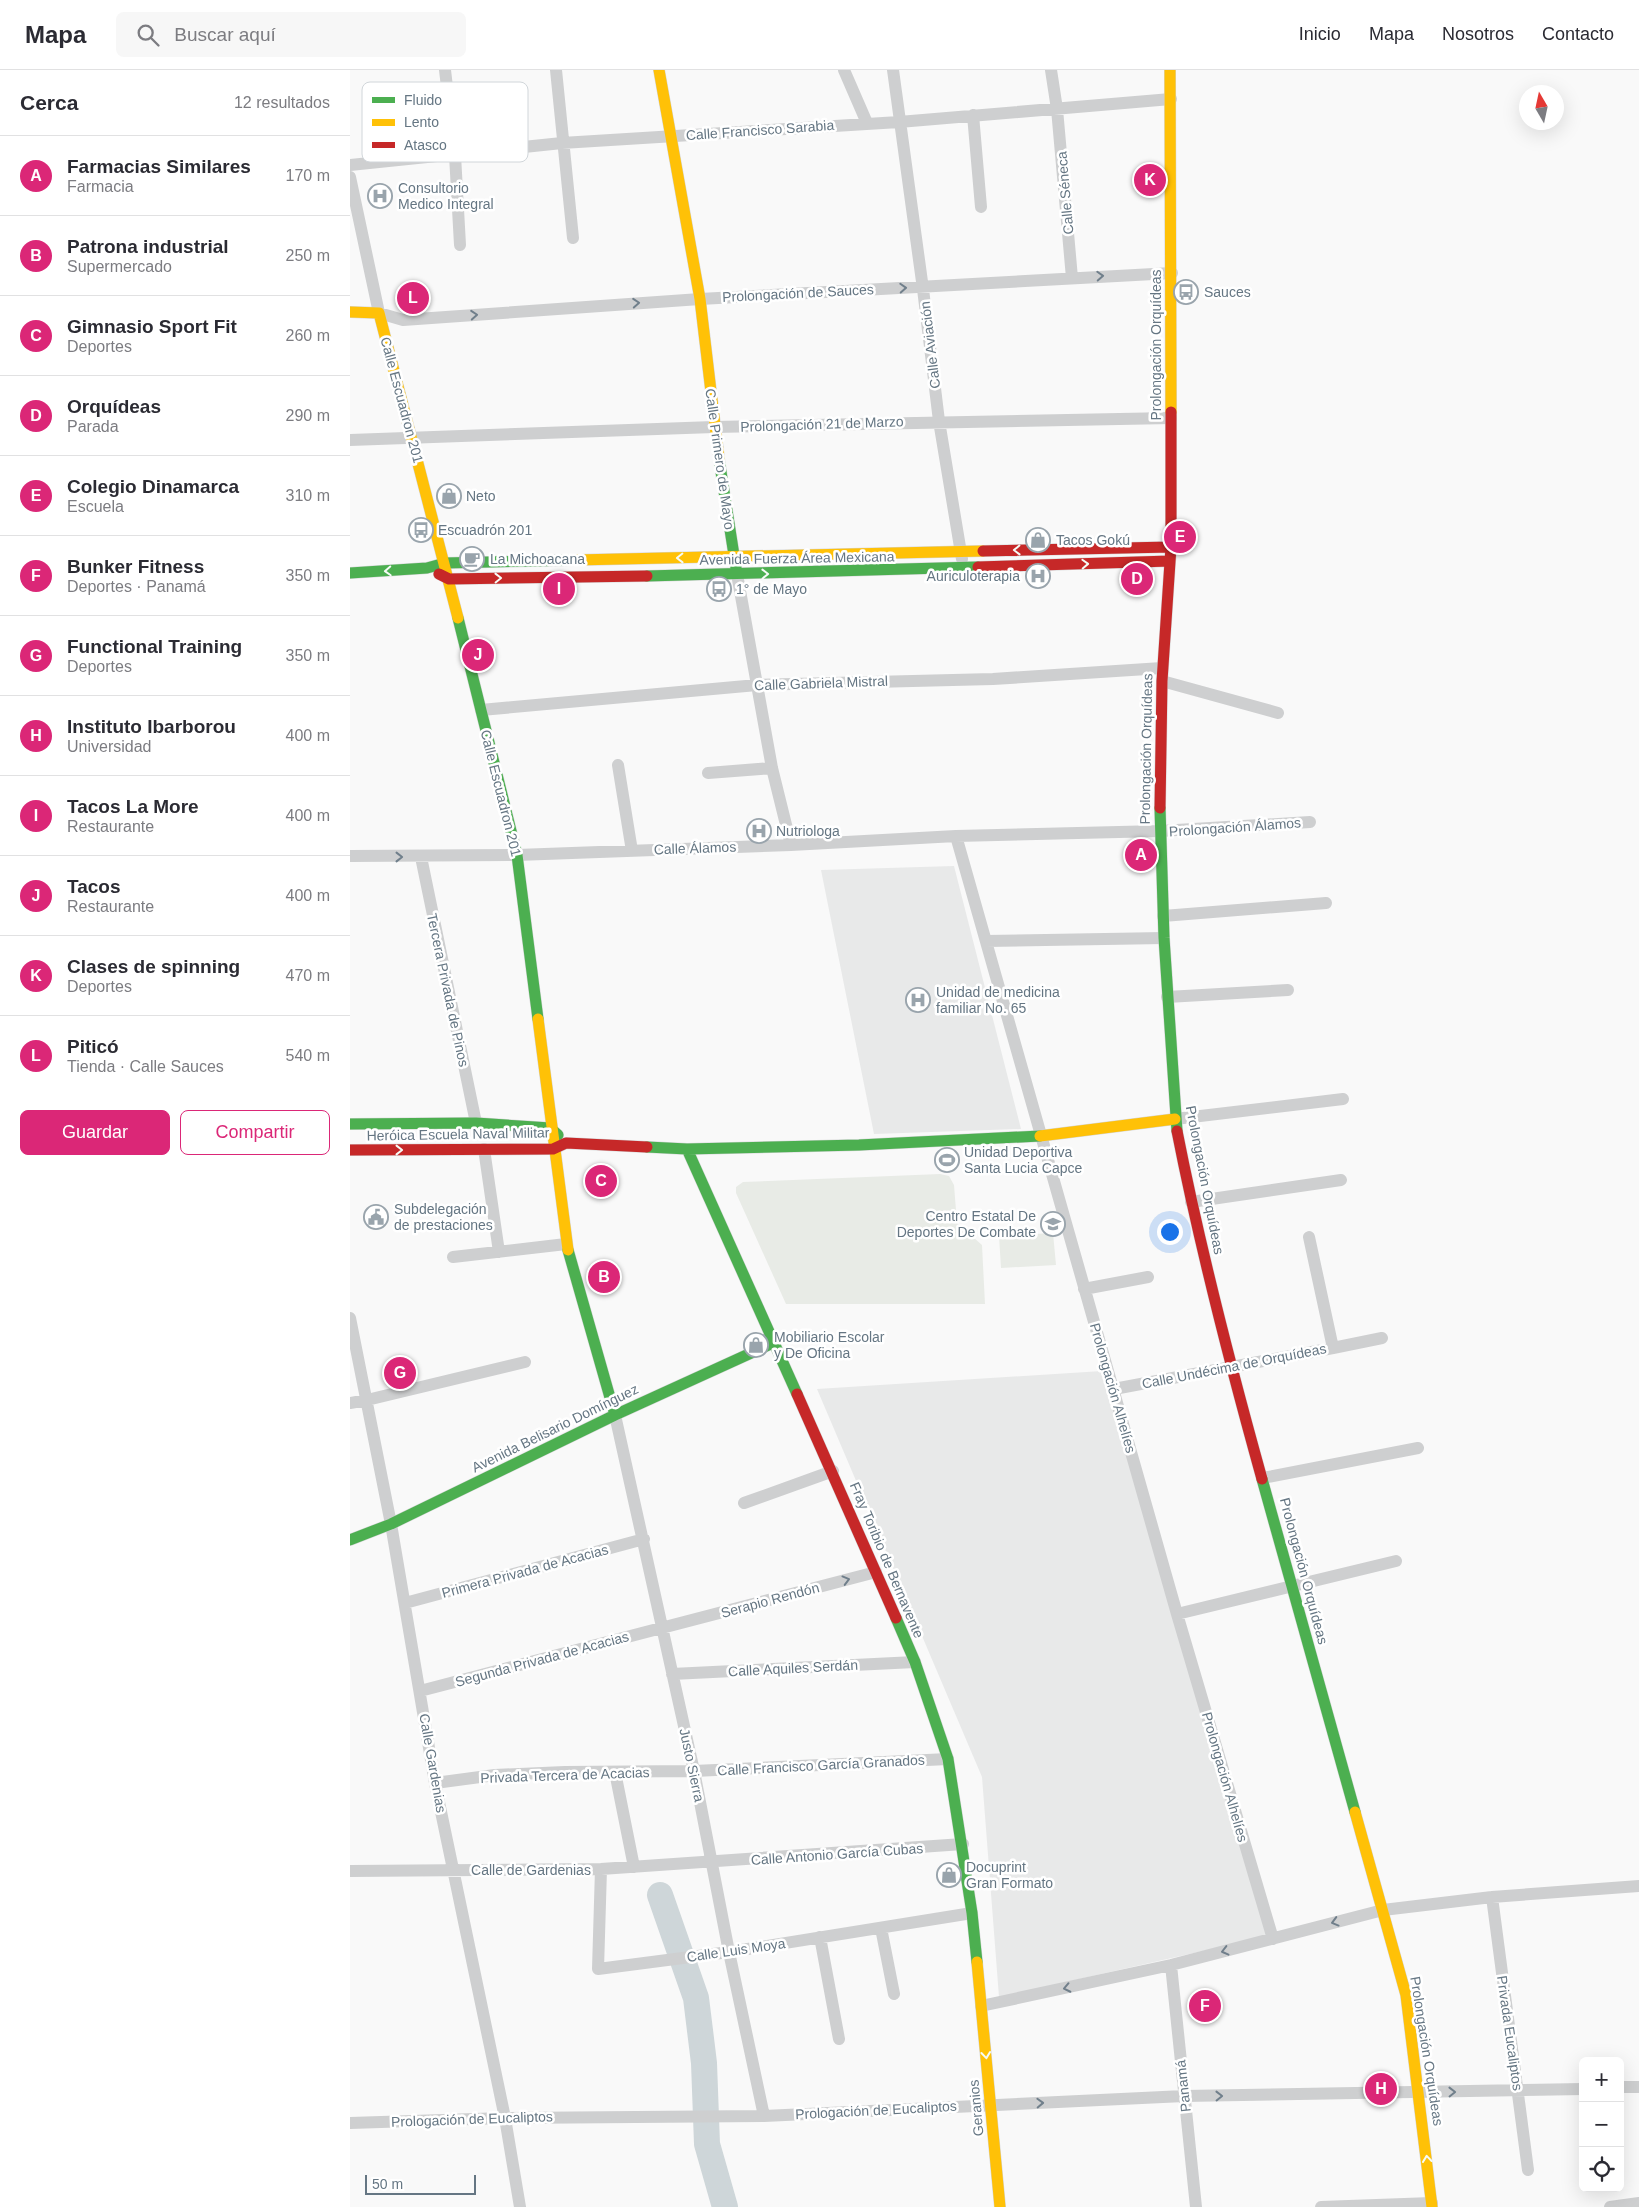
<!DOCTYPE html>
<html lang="es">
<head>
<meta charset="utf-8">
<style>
  :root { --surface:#fff; --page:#f7f7f7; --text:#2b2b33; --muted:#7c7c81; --line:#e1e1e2; --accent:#db2777 }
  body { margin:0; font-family:Arial,sans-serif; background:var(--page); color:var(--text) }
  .controls { position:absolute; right:15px; bottom:15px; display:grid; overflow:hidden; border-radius:8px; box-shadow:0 5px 20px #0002 }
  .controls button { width:45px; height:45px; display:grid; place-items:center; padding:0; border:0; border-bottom:1px solid var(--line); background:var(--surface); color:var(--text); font:25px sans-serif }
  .compass { position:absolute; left:1169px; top:15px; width:45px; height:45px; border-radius:50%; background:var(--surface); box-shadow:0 5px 20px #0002; rotate:351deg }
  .scale { position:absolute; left:15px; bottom:12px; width:111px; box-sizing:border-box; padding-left:5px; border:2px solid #657683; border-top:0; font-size:14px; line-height:18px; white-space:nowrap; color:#657683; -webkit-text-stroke:4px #fff; paint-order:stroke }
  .you { position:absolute; left:819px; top:1161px; width:18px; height:18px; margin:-12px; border:4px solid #fff; border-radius:50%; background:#1a73e8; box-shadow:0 0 0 8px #1a73e833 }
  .badge { display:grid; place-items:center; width:32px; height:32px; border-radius:50%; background:var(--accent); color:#fff; font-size:16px; font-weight:700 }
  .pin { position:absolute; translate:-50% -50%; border:2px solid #fff; box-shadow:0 1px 5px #0006 }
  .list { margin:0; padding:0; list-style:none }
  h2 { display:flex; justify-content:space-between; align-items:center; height:65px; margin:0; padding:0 20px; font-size:21px }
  h2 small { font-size:16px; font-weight:400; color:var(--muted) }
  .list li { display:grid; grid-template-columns:32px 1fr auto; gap:15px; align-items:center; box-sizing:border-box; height:80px; padding:0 20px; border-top:1px solid var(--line) }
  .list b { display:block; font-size:19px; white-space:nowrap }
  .list p { margin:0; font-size:16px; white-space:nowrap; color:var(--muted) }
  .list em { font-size:16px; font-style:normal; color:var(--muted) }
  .actions { display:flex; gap:10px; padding:15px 20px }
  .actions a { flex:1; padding:11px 0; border:1px solid var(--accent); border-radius:8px; text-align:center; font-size:18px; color:var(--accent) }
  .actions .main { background:var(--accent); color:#fff }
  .icon { flex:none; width:28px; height:28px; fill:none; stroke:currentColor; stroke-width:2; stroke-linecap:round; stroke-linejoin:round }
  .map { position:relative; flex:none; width:1289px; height:2137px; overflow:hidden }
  header { display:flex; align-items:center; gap:30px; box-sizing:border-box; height:70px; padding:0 25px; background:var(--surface); border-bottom:1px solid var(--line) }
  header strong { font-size:24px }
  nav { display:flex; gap:28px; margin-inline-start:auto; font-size:18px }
  .search { width:350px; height:45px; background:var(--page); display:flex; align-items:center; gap:12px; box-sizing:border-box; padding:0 18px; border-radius:8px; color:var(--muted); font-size:19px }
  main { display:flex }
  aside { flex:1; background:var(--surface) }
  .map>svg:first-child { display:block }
  .built { fill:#e8e9e9 }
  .green { fill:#e8ebe6 }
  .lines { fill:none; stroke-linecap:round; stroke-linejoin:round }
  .river { stroke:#ced6d9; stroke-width:26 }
  .fast-casing { stroke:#d5d6d7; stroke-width:12 }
  .slow-casing { stroke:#d5d6d7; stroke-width:12 }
  .jam-casing { stroke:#d5d6d7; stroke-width:12 }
  .street { stroke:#cecfd0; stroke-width:12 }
  .fast { stroke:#4caf50; stroke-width:11 }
  .slow { stroke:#ffc107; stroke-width:11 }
  .jam { stroke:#c62828; stroke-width:11 }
  .oneway { stroke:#707f8b }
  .oneway2 { stroke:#f6fbf6 }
  .labels { text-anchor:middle; stroke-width:5; stroke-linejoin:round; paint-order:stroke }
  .street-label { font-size:14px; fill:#657683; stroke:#fff }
  .poi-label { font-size:14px; fill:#657683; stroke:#fff; text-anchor:start }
  .key { fill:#fff; stroke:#d1d6da; stroke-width:1 }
  .key-label { font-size:14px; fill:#657683 }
</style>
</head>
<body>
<header>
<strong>Mapa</strong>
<div class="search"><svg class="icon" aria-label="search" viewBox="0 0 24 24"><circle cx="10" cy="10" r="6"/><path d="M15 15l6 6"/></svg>Buscar aquí</div>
<nav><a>Inicio</a><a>Mapa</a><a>Nosotros</a><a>Contacto</a></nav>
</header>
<main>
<aside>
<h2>Cerca<small>12 resultados</small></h2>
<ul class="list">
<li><span class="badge">A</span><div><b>Farmacias Similares</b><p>Farmacia</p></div><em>170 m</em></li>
<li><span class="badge">B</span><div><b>Patrona industrial</b><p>Supermercado</p></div><em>250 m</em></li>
<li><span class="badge">C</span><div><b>Gimnasio Sport Fit</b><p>Deportes</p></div><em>260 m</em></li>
<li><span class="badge">D</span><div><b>Orquídeas</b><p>Parada</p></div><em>290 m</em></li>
<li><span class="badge">E</span><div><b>Colegio Dinamarca</b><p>Escuela</p></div><em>310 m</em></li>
<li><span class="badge">F</span><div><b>Bunker Fitness</b><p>Deportes · Panamá</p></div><em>350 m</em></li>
<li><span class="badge">G</span><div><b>Functional Training</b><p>Deportes</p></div><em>350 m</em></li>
<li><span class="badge">H</span><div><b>Instituto Ibarborou</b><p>Universidad</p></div><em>400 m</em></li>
<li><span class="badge">I</span><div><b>Tacos La More</b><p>Restaurante</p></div><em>400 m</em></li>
<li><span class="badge">J</span><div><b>Tacos</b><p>Restaurante</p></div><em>400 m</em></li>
<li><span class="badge">K</span><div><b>Clases de spinning</b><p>Deportes</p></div><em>470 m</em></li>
<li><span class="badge">L</span><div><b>Piticó</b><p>Tienda · Calle Sauces</p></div><em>540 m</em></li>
</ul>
<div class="actions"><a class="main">Guardar</a><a>Compartir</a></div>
</aside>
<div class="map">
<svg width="1289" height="2137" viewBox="0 0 1289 2137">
  <rect width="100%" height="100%" fill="#f9f9f9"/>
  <path class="built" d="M604 796 671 1059 524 1064 471 800Z
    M752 1301 919 1866 649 1927 632 1707 467 1319Z"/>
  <path class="green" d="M590 1104 599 1106 604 1115 607 1153 632 1175 635 1234H436L386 1123V1117L393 1112Z
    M703 1163 706 1195 651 1198 649 1166Z"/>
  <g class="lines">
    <path class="river" d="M310 1825 346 1928 354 1993 357 2074 375 2137"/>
    <defs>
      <path id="fast" d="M369 389 386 498
        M0 503 77 498 95 493 226 490
        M297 506 628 497
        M108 548 167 785 188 949
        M810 738 814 868 827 1061
        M0 1054 126 1053 200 1058 208 1065
        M297 1077 337 1079 509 1075 690 1066
        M337 1079 447 1324
        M218 1180 265 1345
        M912 1409 1005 1742
        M0 1470 41 1454 265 1345 423 1273
        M546 1548 565 1592 598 1689 622 1843 627 1892"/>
      <path id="slow" d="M309 0 350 229 369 389
        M820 0 821 342
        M0 242 29 243 108 548
        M226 490 633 481
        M188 949 218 1180
        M690 1066 825 1049
        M1005 1742 1056 1925 1082 2137
        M627 1892 650 2137"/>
      <path id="jam" d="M633 481 821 477
        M628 497 820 491
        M89 504 99 509 297 506
        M810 738 812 611 821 477V342
        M827 1061C850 1178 880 1294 912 1409
        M0 1080 203 1079 216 1073 297 1077
        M447 1324 546 1548"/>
    </defs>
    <use href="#fast" class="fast-casing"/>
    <use href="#slow" class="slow-casing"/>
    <use href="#jam" class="jam-casing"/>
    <path class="street" d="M95 0 105 85 110 175
      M206 0 223 168
      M494 0 517 53
      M543 0 573 219 589 351 612 489
      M701 0 707 39 722 208
      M623 45 631 137
      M0 95 212 73 549 52 821 29
      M0 107 29 243 53 250 350 229 822 203
      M0 370 364 357 821 348
      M387 504 422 698 441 775
      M812 611 928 643
      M131 640 407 615 643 609 812 598
      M268 695 282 781
      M358 703 422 698
      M606 766 827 1544 923 1869
      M0 786 167 785 441 775 606 766 810 761 960 752
      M71 787 126 1053
      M813 846 976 833
      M636 871 814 868
      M817 927 938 920
      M825 1049 993 1029
      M134 1079 149 1182
      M841 1132 991 1110
      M103 1187 216 1174
      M734 1219 798 1207
      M0 1248 41 1454 85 1713 155 2048 170 2137
      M983 1278 1032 1268
      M764 1319 983 1278 959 1167
      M0 1333 17 1330 175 1292
      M265 1345 344 1701 379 1882 414 2046
      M913 1408 1068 1378
      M394 1433 483 1401
      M55 1533 294 1469
      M827 1544 1046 1491
      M322 1604 565 1592
      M70 1621 526 1502
      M265 1702 284 1797
      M85 1713 145 1705 215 1702 344 1701 598 1689
      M251 1799 248 1899 379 1882 622 1843
      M0 1801 251 1799 613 1774
      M1142 1827 1178 2100
      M531 1858 544 1924
      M470 1867 489 1969
      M821 1895 846 2137
      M631 1936 821 1895 1033 1840 1142 1827 1289 1816
      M1270 2017H1289
      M0 2053 155 2048 414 2046 834 2026 1233 2019
      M971 2137 1082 2133
      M1260 2137 1289 2133"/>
    <use href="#fast" class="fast"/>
    <use href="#slow" class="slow"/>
    <use href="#jam" class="jam"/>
  </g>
  <defs><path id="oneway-chevron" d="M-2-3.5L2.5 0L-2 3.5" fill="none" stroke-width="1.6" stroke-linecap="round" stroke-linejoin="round" transform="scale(1.25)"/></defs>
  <g class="oneway">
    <use href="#oneway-chevron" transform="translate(750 206) rotate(-3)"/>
    <use href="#oneway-chevron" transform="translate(553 218) rotate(-3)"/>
    <use href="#oneway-chevron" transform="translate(286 233) rotate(-4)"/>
    <use href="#oneway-chevron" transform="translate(124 245) rotate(-4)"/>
    <use href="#oneway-chevron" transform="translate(49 787)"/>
    <use href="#oneway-chevron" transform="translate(496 1510) rotate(-15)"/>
    <use href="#oneway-chevron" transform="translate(985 1852) rotate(165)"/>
    <use href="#oneway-chevron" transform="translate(875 1881) rotate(166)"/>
    <use href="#oneway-chevron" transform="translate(717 1918) rotate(168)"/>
    <use href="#oneway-chevron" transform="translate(1102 2022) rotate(-1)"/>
    <use href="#oneway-chevron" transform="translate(869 2026) rotate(-1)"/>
    <use href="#oneway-chevron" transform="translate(690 2033) rotate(-2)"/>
  </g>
  <g class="oneway2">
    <use href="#oneway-chevron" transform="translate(667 480) rotate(179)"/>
    <use href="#oneway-chevron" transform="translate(330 488) rotate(179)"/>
    <use href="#oneway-chevron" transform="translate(735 494) rotate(-2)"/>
    <use href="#oneway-chevron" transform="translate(38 501) rotate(177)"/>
    <use href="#oneway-chevron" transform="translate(415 504) rotate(-1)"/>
    <use href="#oneway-chevron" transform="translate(148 508) rotate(-1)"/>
    <use href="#oneway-chevron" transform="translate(49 1080)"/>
    <use href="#oneway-chevron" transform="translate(636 1985) rotate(84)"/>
    <use href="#oneway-chevron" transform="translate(1077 2089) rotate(-96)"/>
  </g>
  <defs>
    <symbol id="hospital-ring" viewBox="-11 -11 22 22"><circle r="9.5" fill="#fff" stroke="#99a4ac" stroke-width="1.5"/><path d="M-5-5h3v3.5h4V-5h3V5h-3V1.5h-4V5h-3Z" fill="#99a4ac"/></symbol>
    <symbol id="bus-ring" viewBox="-11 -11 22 22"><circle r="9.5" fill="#fff" stroke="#99a4ac" stroke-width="1.5"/><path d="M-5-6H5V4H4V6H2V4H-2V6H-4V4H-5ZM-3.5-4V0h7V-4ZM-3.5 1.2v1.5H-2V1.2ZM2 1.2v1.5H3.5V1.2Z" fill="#99a4ac"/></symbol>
    <symbol id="shop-ring" viewBox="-11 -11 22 22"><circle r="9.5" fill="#fff" stroke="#99a4ac" stroke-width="1.5"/><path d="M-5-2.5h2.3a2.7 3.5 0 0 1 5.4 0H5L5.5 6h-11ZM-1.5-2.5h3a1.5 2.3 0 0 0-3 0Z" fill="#99a4ac"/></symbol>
    <symbol id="cafe-ring" viewBox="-11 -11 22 22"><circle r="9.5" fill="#fff" stroke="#99a4ac" stroke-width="1.5"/><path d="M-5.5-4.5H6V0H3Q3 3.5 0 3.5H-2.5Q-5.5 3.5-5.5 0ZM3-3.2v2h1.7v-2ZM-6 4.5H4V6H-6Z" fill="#99a4ac"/></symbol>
    <symbol id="stadium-ring" viewBox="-11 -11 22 22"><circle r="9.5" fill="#fff" stroke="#99a4ac" stroke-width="1.5"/><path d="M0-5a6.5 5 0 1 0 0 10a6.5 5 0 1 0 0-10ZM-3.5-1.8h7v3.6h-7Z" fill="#99a4ac"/></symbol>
    <symbol id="civic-ring" viewBox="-11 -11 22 22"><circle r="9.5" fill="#fff" stroke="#99a4ac" stroke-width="1.5"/><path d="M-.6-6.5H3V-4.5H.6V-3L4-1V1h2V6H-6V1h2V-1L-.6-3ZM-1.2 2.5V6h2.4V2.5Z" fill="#99a4ac"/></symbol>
    <symbol id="school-ring" viewBox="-11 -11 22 22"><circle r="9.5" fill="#fff" stroke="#99a4ac" stroke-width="1.5"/><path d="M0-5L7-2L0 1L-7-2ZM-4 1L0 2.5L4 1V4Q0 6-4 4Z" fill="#99a4ac"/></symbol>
  </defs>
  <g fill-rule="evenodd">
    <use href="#hospital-ring" x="16" y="112" width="28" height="28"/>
    <use href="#bus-ring" x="822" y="208" width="28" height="28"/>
    <use href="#shop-ring" x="85" y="412" width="28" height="28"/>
    <use href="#bus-ring" x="57" y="446" width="28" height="28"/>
    <use href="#shop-ring" x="674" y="456" width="28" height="28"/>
    <use href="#cafe-ring" x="108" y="475" width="28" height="28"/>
    <use href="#hospital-ring" x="674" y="492" width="28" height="28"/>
    <use href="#bus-ring" x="355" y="505" width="28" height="28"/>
    <use href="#hospital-ring" x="395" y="747" width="28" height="28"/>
    <use href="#hospital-ring" x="554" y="916" width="28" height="28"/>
    <use href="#stadium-ring" x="583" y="1076" width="28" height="28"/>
    <use href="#civic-ring" x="12" y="1133" width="28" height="28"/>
    <use href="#school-ring" x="689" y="1140" width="28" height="28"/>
    <use href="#shop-ring" x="392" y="1261" width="28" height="28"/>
    <use href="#shop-ring" x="585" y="1791" width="28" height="28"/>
  </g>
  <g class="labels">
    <g class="street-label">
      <text transform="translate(410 60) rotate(-4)" y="5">Calle Francisco Sarabia</text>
      <text transform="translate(715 123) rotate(-95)" y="5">Calle Séneca</text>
      <text transform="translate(448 223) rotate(-3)" y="5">Prolongación de Sauces</text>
      <text transform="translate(580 275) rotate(-97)" y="5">Calle Aviación</text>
      <text transform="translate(806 275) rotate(-90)" y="5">Prolongación Orquídeas</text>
      <text transform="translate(52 330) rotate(75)" y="5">Calle Escuadron 201</text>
      <text transform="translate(472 354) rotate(-2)" y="5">Prolongación 21 de Marzo</text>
      <text transform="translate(370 389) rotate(82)" y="5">Calle Primero de Mayo</text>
      <text transform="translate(447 488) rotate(-1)" y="5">Avenida Fuerza Área Mexicana</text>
      <text transform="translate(471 613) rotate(-2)" y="5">Calle Gabriela Mistral</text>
      <text transform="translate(796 679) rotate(-89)" y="5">Prolongación Orquídeas</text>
      <text transform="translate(151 723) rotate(76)" y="5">Calle Escuadron 201</text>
      <text transform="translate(885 757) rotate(-4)" y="5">Prolongación Álamos</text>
      <text transform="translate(345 778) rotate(-2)" y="5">Calle Álamos</text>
      <text transform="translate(98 920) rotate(78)" y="5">Tercera Privada de Pinos</text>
      <text transform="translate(108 1064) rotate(-1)" y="5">Heróica Escuela Naval Militar</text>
      <text transform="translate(855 1110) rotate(79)" y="5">Prolongación Orquídeas</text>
      <text transform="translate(884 1296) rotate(-11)" y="5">Calle Undécima de Orquídeas</text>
      <text transform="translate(763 1318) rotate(74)" y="5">Prolongación Alhelíes</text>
      <text transform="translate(205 1358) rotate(-26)" y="5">Avenida Belisario Domínguez</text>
      <text transform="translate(537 1490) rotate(67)" y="5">Fray Toribio de Bernavente</text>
      <text transform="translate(175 1501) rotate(-15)" y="5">Primera Privada de Acacias</text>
      <text transform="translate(954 1501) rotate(75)" y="5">Prolongación Orquídeas</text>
      <text transform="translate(420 1530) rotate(-15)" y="5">Serapio Rendón</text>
      <text transform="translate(192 1589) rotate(-15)" y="5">Segunda Privada de Acacias</text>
      <text transform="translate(443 1598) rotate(-3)" y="5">Calle Aquiles Serdán</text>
      <text transform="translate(83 1693) rotate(80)" y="5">Calle Gardenias</text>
      <text transform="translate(342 1695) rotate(78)" y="5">Justo Sierra</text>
      <text transform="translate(471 1695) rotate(-3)" y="5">Calle Francisco García Granados</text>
      <text transform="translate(215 1705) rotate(-2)" y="5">Privada Tercera de Acacias</text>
      <text transform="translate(875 1707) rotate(74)" y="5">Prolongación Alhelíes</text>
      <text transform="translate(487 1784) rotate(-4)" y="5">Calle Antonio García Cubas</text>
      <text x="181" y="1805">Calle de Gardenias</text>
      <text transform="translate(386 1880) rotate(-8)" y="5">Calle Luis Moya</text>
      <text transform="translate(1160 1963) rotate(82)" y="5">Privada Eucaliptos</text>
      <text transform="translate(1077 1981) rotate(81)" y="5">Prolongación Orquídeas</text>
      <text transform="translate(833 2016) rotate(-96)" y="5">Panamá</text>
      <text transform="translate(626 2038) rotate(-95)" y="5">Geranios</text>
      <text transform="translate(526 2040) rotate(-3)" y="5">Prologación de Eucaliptos</text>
      <text transform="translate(122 2049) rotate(-2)" y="5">Prologación de Eucaliptos</text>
    </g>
    <g class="poi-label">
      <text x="48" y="123">Consultorio<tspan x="48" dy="16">Medico Integral</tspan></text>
      <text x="854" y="227">Sauces</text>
      <text x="116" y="431">Neto</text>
      <text x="88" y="465">Escuadrón 201</text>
      <text x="706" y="475">Tacos Gokú</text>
      <text x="140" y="494">La Michoacana</text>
      <text x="670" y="511" text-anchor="end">Auriculoterapia</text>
      <text x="386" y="524">1° de Mayo</text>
      <text x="426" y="766">Nutriologa</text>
      <text x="586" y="927">Unidad de medicina<tspan x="586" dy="16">familiar No. 65</tspan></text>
      <text x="614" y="1087">Unidad Deportiva<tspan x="614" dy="16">Santa Lucia Capce</tspan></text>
      <text x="44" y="1144">Subdelegación<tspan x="44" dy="16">de prestaciones</tspan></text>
      <text x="686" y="1151" text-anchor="end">Centro Estatal De<tspan x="686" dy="16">Deportes De Combate</tspan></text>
      <text x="424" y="1272">Mobiliario Escolar<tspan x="424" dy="16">y De Oficina</tspan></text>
      <text x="616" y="1802">Docuprint<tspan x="616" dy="16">Gran Formato</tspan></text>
    </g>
  </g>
  <rect x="12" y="12" width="166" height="80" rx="8" class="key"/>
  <rect x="22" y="27" width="23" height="6" fill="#4caf50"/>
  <rect x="22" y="49" width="23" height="7" fill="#ffc107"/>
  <rect x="22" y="72" width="23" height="6" fill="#c62828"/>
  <g class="key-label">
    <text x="54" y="35">Fluido</text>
    <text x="54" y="57">Lento</text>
    <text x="54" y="80">Atasco</text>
  </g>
</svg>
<div class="controls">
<button>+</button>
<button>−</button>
<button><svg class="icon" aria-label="locate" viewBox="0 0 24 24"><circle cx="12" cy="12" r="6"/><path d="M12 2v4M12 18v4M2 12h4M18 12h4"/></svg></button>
</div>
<svg class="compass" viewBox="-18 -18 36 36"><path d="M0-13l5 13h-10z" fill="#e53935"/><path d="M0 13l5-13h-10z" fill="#7c7c81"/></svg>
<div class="scale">50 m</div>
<div class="you"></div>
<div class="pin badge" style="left:791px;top:785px">A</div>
<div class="pin badge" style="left:254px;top:1207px">B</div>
<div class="pin badge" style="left:251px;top:1111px">C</div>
<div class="pin badge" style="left:787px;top:509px">D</div>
<div class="pin badge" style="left:830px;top:467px">E</div>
<div class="pin badge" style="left:855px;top:1936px">F</div>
<div class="pin badge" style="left:50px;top:1303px">G</div>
<div class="pin badge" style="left:1031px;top:2019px">H</div>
<div class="pin badge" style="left:209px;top:519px">I</div>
<div class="pin badge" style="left:128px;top:585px">J</div>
<div class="pin badge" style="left:800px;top:110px">K</div>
<div class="pin badge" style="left:63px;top:228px">L</div>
</div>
</main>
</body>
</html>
